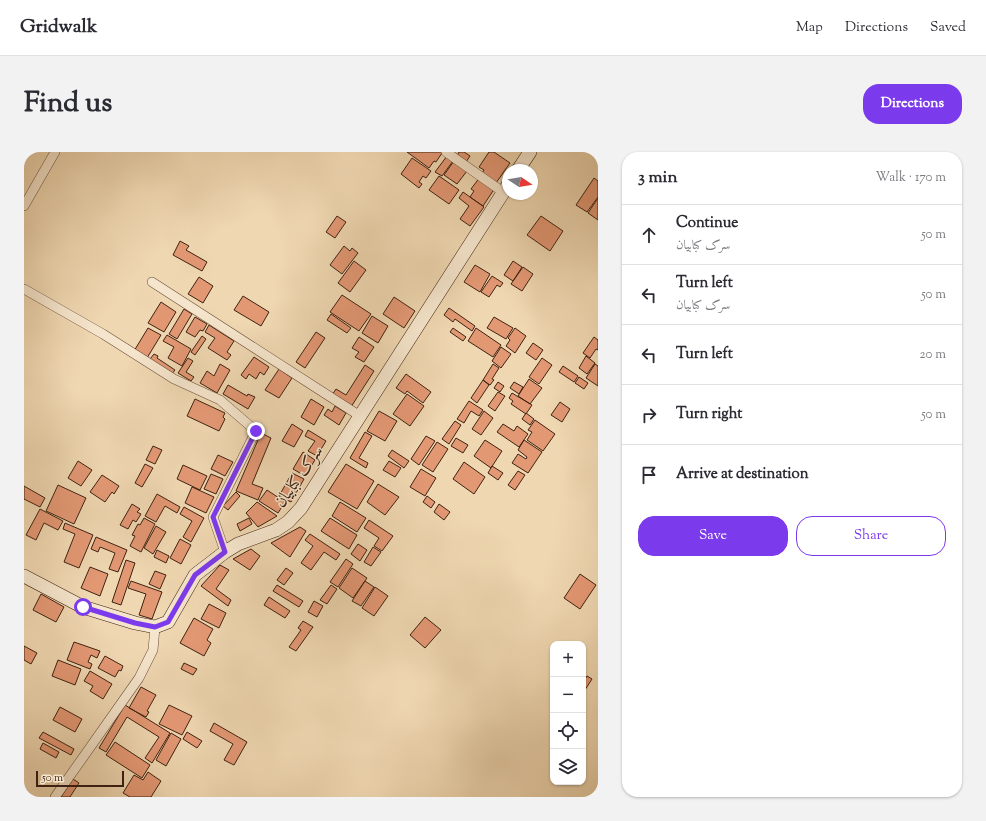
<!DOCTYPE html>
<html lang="en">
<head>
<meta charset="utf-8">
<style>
  :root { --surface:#fff; --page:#f2f2f3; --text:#2b2b33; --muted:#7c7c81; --line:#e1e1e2; --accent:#7c3aed }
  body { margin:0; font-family:"Sorts Mill Goudy",Amiri,serif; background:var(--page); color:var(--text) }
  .controls { position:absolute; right:12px; bottom:12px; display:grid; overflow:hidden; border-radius:8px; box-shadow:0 1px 3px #0004 }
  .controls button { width:36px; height:36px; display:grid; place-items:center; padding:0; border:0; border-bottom:1px solid var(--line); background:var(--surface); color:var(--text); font:20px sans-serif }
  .compass { position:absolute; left:478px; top:12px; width:36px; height:36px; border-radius:50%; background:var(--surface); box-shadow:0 1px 3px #0004; rotate:102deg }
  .scale { position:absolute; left:12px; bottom:10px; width:88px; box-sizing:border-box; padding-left:4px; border:2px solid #3f2211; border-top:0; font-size:11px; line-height:14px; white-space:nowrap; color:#3f2211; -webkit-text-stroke:3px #f5e5cc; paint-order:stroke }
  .stop { position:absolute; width:12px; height:12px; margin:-9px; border:3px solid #7c3aed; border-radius:50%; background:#fff }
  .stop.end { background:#7c3aed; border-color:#fff; box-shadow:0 1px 4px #0008 }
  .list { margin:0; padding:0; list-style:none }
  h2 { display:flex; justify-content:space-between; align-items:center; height:52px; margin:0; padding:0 16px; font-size:17px }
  h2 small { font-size:13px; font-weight:400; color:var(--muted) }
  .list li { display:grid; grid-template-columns:26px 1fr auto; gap:12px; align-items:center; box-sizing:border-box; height:60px; padding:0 16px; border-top:1px solid var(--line) }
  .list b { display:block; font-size:15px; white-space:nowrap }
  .list p { margin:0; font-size:13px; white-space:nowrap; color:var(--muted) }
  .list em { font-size:13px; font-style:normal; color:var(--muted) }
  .actions { display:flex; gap:8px; padding:12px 16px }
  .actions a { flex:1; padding:9px 0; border:1px solid var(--accent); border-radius:16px; text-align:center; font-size:14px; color:var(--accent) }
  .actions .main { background:var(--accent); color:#fff }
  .icon { flex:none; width:22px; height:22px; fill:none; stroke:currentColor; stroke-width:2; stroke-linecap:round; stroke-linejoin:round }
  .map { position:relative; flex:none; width:574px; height:645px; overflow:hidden; border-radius:16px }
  header { display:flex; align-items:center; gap:24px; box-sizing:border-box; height:56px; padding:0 20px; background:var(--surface); border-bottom:1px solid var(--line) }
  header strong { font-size:19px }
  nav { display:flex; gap:22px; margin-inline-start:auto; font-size:14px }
  .intro { display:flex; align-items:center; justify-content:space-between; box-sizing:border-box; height:96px; padding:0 24px }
  h1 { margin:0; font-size:28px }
  .button { padding:10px 18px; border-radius:16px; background:var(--accent); color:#fff; font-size:14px; font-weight:700 }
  main { display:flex; gap:24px; padding:0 24px }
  aside { flex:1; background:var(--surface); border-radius:16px; box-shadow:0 1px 3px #0004 }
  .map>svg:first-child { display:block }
  .building { fill:#e39874; stroke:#3f2211 }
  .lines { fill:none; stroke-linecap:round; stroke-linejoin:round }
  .street-casing { stroke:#6b4f39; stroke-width:10 }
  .secondary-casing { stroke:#3f2211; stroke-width:14 }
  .street { stroke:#f5e5cc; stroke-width:9 }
  .secondary { stroke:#f5e5cc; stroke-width:13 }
  .route { stroke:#7c3aed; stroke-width:5 }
  .labels { text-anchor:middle; stroke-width:3; stroke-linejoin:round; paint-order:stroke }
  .street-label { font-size:17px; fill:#3f2211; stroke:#f5e5cc }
</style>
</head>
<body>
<header>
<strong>Gridwalk</strong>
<nav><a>Map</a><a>Directions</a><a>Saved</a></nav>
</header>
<div class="intro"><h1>Find us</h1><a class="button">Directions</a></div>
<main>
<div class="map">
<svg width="574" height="645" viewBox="0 0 574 645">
  <rect width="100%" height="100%" fill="#efd7b1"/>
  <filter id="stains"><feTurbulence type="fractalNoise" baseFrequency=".005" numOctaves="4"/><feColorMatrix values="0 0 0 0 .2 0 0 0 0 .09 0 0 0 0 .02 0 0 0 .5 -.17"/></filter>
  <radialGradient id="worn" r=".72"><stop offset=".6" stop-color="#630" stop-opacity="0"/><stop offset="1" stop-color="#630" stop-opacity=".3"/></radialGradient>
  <path class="building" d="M383 0H417L418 1 412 10 410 9 405 16Z
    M435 0H440L446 4 442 10 433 4Z
    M465 0H470L486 11 472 31 458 21 460 18 455 15Z
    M423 4 429 9 418 24 411 20Z
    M388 6 407 19 402 26 399 24 395 30 398 32 395 36 377 22Z
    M430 9 443 19 433 32 420 23Z
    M415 24 435 38 425 52 405 38Z
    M456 25 471 36 459 54 446 45 450 39 447 37Z
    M570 26 574 29V45L563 60 552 53Z
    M439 40 460 55 446 74 436 67 445 54 435 46Z
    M574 46V68L564 61Z
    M313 64 322 70 311 86 302 80Z
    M517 64 539 79 526 99 503 83Z
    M156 89 165 94 162 98 183 110 178 119 149 103Z
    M320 94 326 99 328 96 334 101 318 122 306 113Z
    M330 109 342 118 326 140 314 131Z
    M489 109 498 115 489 129 480 123Z
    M451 113 466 122 456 140 440 130Z
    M499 115 509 122 498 139 487 132Z
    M468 124 479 131 476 135 473 133 465 145 457 140Z
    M175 125 189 134 179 151 164 142Z
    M318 143 347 162 335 179 306 160Z
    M219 144 245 160 237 174 210 158Z
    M370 145 391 159 380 176 359 162Z
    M137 150 152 160 140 180 124 171Z
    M425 156 451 174 448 179 431 167 429 170 420 163Z
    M160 157 168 162 153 187 145 182Z
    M307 162 327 176 323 181 303 168Z
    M348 164 364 174 354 191 338 181Z
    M171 165 183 172 179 179 176 178 171 185 162 180Z
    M470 165 489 176 482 187 463 176Z
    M185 173 210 189 203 200 207 203 203 208 184 196 191 186 181 180Z
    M124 176 137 183 123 206 110 199Z
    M429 176 442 185 439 189 426 180Z
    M452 176 477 193 469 205 444 189Z
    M491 176 502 184 491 201 482 194 486 188 484 186Z
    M292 180 301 186 281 216 272 210Z
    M143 183 167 197 158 214 144 206 150 195 139 189Z
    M178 184 182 187 171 203 167 200Z
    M335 185 350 195 340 210 331 205 335 200 328 196Z
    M570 185 574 188V198L572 197 566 206 559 201Z
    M509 191 519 198 512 208 502 201Z
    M477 195 487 202 477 216 468 209Z
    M130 202 134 204 133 206 151 218 147 223 126 207Z
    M562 204 571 211 563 222 555 216Z
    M230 205 245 215 240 223 236 220 232 227 225 222 222 227 217 223Z
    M164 206 169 209 162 220 170 225 167 229 154 221Z
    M518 206 528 213 515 232 505 225Z
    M196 212 206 218 193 241 176 231 183 219 190 224Z
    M469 212 475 216 468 227 470 228 466 233 459 228Z
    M571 212 574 214V234L562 226Z
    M341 213 350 219 327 255 308 243 312 237 322 243Z
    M539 214 554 224 550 230 535 220Z
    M255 217 268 226 255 246 241 238Z
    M382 222 407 240 399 251 383 239 381 242 372 236Z
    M555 225 564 231 560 237 551 231Z
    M505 227 518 236 506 252 494 244Z
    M459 228 465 233 453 251 447 246Z
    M474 230 480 234 476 240 470 236Z
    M490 230 499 235 495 242 486 236Z
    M204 233 223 244 224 242 231 245 224 257 199 242Z
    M474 240 481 244 471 259 464 254Z
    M488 241 508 253 502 262 487 252 489 249 485 246Z
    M383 242 400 254 386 274 369 262Z
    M171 247 201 261 199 265 201 267 195 279 163 264Z
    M287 247 300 255 290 273 277 265Z
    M445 249 459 258 455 264 447 259 440 271 433 267Z
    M536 250 546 257 538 270 527 263Z
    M311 254 322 261 315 273 300 263 304 257 308 260Z
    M355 259 373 269 361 289 343 279Z
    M460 259 469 266 457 283 448 277Z
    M502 261 510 267 506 273 498 267Z
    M511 268 531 282 519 299 503 288 508 280 504 278Z
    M431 269 437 273 425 292 418 287Z
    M268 272 279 279 270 295 258 289Z
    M479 272 490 279 493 274 504 282 495 295 473 280Z
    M284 278 302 289 293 304 284 299 291 289 281 284Z
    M341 280 348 284 335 306 344 311 342 316 326 306Z
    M237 281 247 286 228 332 239 336 234 348 212 339Z
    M402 284 411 289 395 313 387 307Z
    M432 286 444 293 439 301 427 294Z
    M461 288 478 299 467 316 450 304Z
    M500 288 518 300 504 321 488 311 494 302 502 307 503 305 494 298Z
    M413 290 424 297 409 320 398 313Z
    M129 294 138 298 131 312 122 308Z
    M368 298 385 309 380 316 364 304Z
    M279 300 291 308 281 324 269 317Z
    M194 303 209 310 201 324 187 317Z
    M54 309 68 318 57 334 44 326Z
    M365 309 377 316 371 325 359 318Z
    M440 310 461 325 450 342 429 327Z
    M121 312 129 316 118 335 111 331Z
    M322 312 350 329 333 357 304 340Z
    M159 313 183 324 176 338 153 327Z
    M468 314 479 321 474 328 464 321Z
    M397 317 412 326 401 344 386 335Z
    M494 319 501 323 491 338 484 333Z
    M268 321 280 327 267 350 255 344Z
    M187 322 199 327 192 342 180 337Z
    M78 323 95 334 90 342 88 340 81 350 66 340Z
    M354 332 375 345 361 363 343 350Z
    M34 333 62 346 50 372 22 359Z
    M0 334 21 346 16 355 0 347Z
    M168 335 190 345 182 361 161 351Z
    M243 338 261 350 254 361 235 349Z
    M212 340 216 344 204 358 199 354Z
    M133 342 156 355 153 361 141 354 132 370 121 364Z
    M403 344 411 350 407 356 399 350Z
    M233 350 253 364 234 375 222 361Z
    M316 350 342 366 333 380 308 364Z
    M108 352 116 357 113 360 117 362 112 370 109 368 104 377 96 373Z
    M415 352 426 360 420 368 410 360Z
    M160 355 180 366 167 390 159 385 168 369 156 362Z
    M16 357 39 369 34 378 20 371 12 388 2 383Z
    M120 366 131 372 117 400 106 394 111 384 108 383 114 372 116 373Z
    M225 366 228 372 216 379 213 372Z
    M306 366 333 383 325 397 297 379Z
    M345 368 369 384 358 399 350 394 355 386 340 376Z
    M41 371 69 383 55 416 40 410 51 382 39 377Z
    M132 374 142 380 129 402 120 396Z
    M276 375 282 379 266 405 247 391Z
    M286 382 316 402 312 408 300 400 287 418 277 411 289 394 281 388Z
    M72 385 103 398 94 420 85 417 91 401 76 395 74 400 67 397Z
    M156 387 167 393 157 412 146 406Z
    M334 392 343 398 336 409 327 402Z
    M349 395 357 400 347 414 340 410Z
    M227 397 236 404 226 418 209 407Z
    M133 398 145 404 142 411 130 405Z
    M322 407 329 412 314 435 306 430Z
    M102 408 111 411 97 453 88 450Z
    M196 413 205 418 192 437 207 448 204 454 177 434Z
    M66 415 84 422 76 444 57 436Z
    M262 416 269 421 260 433 253 428Z
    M328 416 343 426 329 446 315 436Z
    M131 419 142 423 136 437 125 432Z
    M556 422 572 433 556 457 540 446Z
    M107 429 138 440 128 467 115 463 122 442 104 436Z
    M341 429 350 435 337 454 328 449Z
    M253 433 279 449 275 455 249 439Z
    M307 433 313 437 303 452 296 448Z
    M351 435 364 444 350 464 338 456Z
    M17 442 40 455 32 470 9 458Z
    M245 445 266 459 261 466 240 453Z
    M290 449 299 454 293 465 284 460Z
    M185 452 202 461 195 476 177 467Z
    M401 465 417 478 401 496 386 483Z
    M170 466 189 477 183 488 187 491 180 504 156 491Z
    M279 469 289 475 272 499 265 495 277 478 274 476Z
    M50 490 76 499 73 506 67 503 64 510 68 512 66 517 43 508Z
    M0 494 13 501 7 512 0 508Z
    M81 504 99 514 97 519 95 518 91 525 74 516Z
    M34 508 57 517 51 533 28 524Z
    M160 511 173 517 169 523 157 517Z
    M66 519 88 532 79 547 66 539 69 534 60 529Z
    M563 524 568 527 559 541V530Z
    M117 535 132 543 123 559 125 560 122 565 105 556Z
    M101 553 146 581 128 611 121 606 135 585 103 565 82 600 75 596Z
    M145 553 168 564 158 583 135 572Z
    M36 555 58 567 51 580 29 568Z
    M190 571 223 590 210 613 200 608 209 592 186 579Z
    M19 580 50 597 47 603 15 586Z
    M163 580 178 589 173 596 159 587Z
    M147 581 157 587 142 614 132 608Z
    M91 590 126 613 118 626 82 603Z
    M19 591 35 600 32 606 16 597Z
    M124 620 137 629 127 645H106L99 641 110 623 119 628Z
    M49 627 55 631 46 645H37Z"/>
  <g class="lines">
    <defs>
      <path id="street" d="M422 0 479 40
        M0 54 31 0
        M128 130 336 264
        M0 137 79 182 150 227 196 248 232 279 189 365 201 400
        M31 645 115 526 129 498 131 475"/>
      <path id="secondary" d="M494 18 506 0
        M0 424 59 455 111 471 131 475 144 470 171 423 201 400 214 392 252 378 264 370 277 356 484 33"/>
    </defs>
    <use href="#street" class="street-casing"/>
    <use href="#secondary" class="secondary-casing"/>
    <use href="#street" class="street"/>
    <use href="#secondary" class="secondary"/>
  </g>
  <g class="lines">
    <path class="route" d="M59 455 111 471 131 475 144 470 171 423 201 400 189 365 232 279"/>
  </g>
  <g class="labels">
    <g class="street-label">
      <text transform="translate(274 324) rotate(-55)" y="6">سرک کبابیان</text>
    </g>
  </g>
  <rect width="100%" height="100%" filter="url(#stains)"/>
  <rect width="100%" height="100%" fill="url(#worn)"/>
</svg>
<div class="controls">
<button>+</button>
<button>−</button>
<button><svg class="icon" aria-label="locate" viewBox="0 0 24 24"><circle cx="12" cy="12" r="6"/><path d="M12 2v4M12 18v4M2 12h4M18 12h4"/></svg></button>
<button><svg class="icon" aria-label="layers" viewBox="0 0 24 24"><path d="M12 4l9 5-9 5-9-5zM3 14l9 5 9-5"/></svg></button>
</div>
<svg class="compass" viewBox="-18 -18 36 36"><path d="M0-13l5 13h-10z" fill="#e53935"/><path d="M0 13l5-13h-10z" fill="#7c7c81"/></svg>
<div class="scale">50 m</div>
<div class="stop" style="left:59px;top:455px"></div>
<div class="stop end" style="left:232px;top:279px"></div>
</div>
<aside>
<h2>3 min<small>Walk · 170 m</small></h2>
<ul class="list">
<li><svg class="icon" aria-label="ahead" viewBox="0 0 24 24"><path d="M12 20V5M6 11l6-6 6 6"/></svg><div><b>Continue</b><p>سرک کبابیان</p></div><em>50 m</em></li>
<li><svg class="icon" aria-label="left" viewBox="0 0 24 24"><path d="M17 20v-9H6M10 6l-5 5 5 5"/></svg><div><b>Turn left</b><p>سرک کبابیان</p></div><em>50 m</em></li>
<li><svg class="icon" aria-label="left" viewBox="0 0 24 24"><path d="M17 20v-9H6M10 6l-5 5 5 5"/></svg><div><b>Turn left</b></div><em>20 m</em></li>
<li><svg class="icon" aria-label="right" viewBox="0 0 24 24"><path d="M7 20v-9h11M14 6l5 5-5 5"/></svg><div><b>Turn right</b></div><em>50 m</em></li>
<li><svg class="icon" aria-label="arrive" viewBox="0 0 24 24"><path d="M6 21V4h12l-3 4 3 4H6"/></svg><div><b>Arrive at destination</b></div></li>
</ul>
<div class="actions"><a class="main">Save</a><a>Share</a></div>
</aside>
</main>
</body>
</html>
